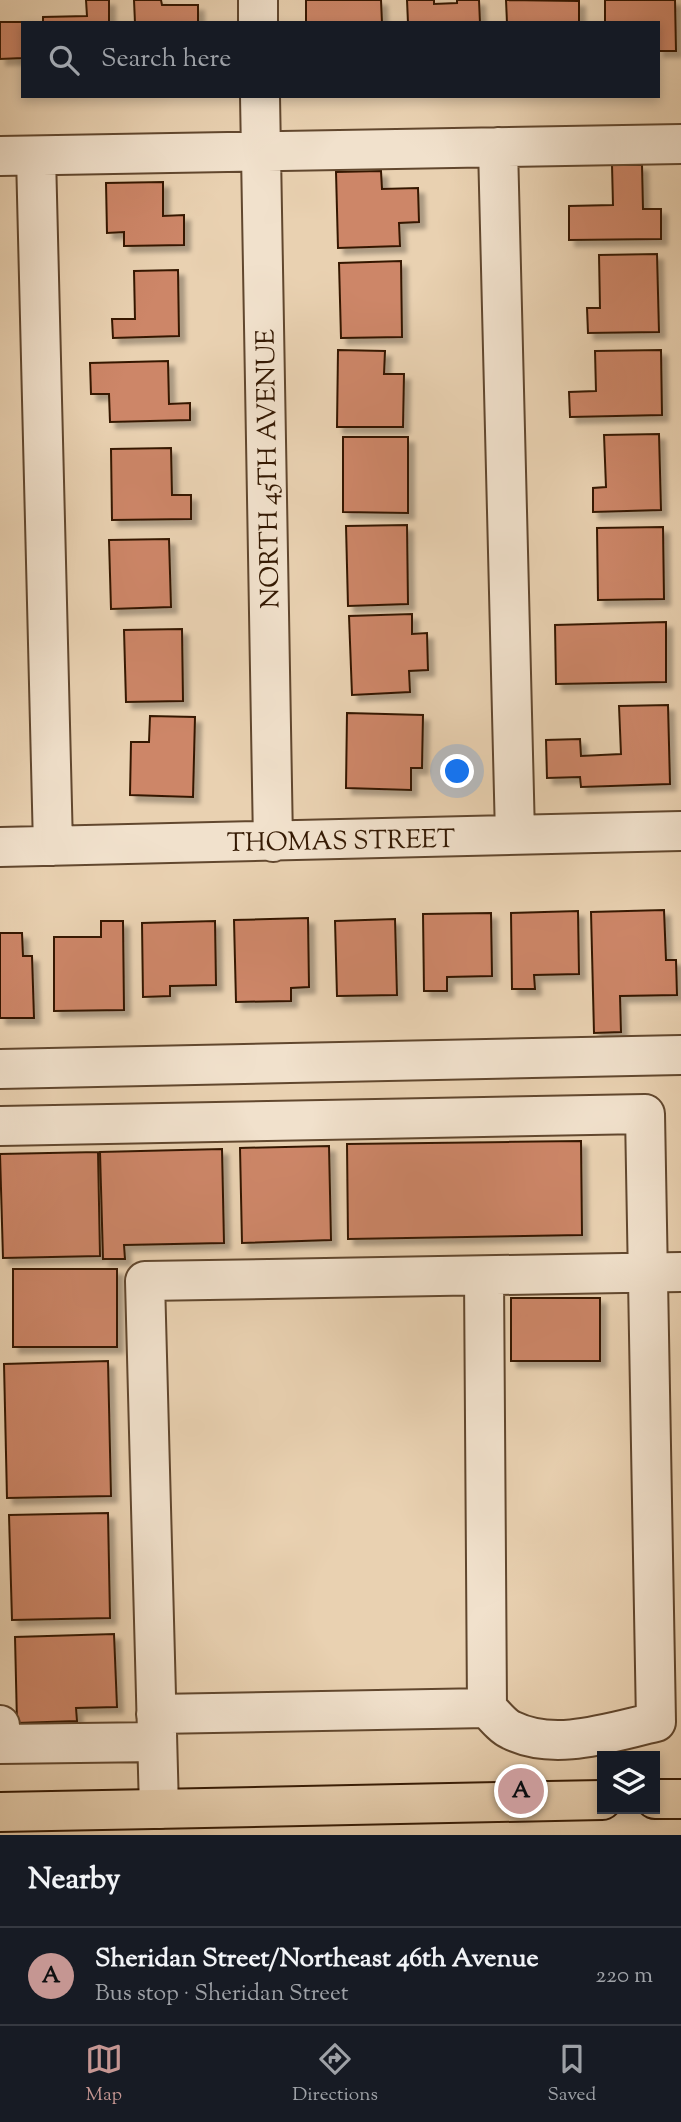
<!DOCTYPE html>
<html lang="en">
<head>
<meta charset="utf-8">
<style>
  :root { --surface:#171b24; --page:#242831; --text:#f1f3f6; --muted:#9ea1a6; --line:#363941; --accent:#c59692 }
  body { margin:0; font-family:"Sorts Mill Goudy",serif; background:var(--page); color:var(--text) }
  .controls { position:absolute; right:21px; bottom:21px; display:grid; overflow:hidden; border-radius:0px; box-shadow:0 4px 10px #0003 }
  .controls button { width:63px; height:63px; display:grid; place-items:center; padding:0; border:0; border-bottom:2px solid var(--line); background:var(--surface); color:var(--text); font:35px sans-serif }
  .you { position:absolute; left:458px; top:772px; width:24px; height:24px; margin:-18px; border:5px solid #fff; border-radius:50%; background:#1a73e8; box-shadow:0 0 0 10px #1a73e833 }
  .badge { display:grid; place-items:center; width:46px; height:46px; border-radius:50%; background:var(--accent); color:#111; font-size:23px; font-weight:700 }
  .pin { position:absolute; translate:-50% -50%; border:4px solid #fff; box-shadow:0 2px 7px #0006 }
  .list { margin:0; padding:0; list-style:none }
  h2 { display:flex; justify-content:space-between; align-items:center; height:91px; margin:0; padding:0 28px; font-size:30px }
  h2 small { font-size:23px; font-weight:400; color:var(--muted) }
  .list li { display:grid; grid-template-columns:46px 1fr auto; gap:21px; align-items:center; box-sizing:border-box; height:98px; padding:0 28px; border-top:2px solid var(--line) }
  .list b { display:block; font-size:26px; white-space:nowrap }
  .list p { margin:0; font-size:23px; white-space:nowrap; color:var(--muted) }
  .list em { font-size:23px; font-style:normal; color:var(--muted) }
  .icon { flex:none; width:38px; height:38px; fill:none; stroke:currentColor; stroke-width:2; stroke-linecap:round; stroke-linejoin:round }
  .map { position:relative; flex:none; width:681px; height:1835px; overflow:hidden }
  .search { position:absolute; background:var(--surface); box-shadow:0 4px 10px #0003; left:21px; right:21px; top:21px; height:77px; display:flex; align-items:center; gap:18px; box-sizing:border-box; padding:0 24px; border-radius:0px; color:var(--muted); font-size:26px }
  .sheet { height:189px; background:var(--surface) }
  nav { display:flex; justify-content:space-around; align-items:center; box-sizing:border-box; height:98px; border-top:2px solid var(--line); background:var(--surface); font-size:19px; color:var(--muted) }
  nav a { display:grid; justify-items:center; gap:4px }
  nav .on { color:var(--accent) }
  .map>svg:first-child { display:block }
  .building { fill:#cd8667; stroke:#341903; stroke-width:2; filter:url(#shadow) }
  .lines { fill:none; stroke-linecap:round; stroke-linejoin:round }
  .minor-casing { stroke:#61472e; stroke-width:42 }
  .major-casing { stroke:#341903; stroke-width:42 }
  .minor { stroke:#f1e1cc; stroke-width:38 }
  .major { stroke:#e9d1b1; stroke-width:38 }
  .labels { text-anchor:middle; stroke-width:7; stroke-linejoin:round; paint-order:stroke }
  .street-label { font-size:26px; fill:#341903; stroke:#f1e1cc }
</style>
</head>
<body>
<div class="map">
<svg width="681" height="1835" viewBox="0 0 681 1835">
  <defs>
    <filter id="shadow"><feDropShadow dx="6" dy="6" stdDeviation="2" flood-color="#0004"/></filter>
  </defs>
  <rect width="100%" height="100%" fill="#e9d1b1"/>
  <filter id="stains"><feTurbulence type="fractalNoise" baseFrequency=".00286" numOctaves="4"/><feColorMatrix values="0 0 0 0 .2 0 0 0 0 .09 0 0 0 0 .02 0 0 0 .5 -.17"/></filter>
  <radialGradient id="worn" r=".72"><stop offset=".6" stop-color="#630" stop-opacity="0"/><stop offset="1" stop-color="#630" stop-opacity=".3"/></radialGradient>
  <path class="building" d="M86 0H109V23H43V17L87 16Z
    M134 0H161L162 5H198V23H135Z
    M306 0H381L382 23H306Z
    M407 0H434V4L457 3V0H479L480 23H408Z
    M506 0 579 1V23H507Z
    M605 0H675L676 51H658V23H605Z
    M0 22H26L23 23V58L0 59Z
    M612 165H642L643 209H661V239L569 240V206L613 205Z
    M381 171 382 189 418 188 419 222 399 223 400 246 338 248 336 172Z
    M163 182V216L184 215V245L124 246V232L107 233 106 183Z
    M657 254 659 332 588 333 587 308H600L599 255Z
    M401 261 402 337 341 338 339 263Z
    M178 270 179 336 113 338 112 319H135L134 271Z
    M338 350 385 351 384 374H404L403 427H337Z
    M661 350 662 415 570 417 569 392 596 391 595 351Z
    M168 361 169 404 190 403V420L110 422 109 394H91L90 363Z
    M659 434 661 510 593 512V488L606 487 604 435Z
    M343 437H408V513L343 512Z
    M171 448 172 495H191V519L112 520 111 449Z
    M407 525 408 604 348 606 346 526Z
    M663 527 664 599 598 600 597 528Z
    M169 539 171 607 111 609 109 540Z
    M412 614V634L427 633 428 670 409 671 410 692 352 695 349 616Z
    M666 622V682L556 684 555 625Z
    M182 629 183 701 126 702 124 630Z
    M668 705 670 784 581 787 580 777 547 778 546 740 580 739 581 756 621 754 619 706Z
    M347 713 423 715 422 768H411V790L346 788Z
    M150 716 195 717 193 797 130 795 131 742H149Z
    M664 910 666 960H676L677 995 620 996 621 1032 594 1033 591 912Z
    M578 911 579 974 534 975 535 989H512L511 913Z
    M491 913 492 976 447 977V991H424L423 914Z
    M308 918 309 987 291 988V1001L236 1002 234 920Z
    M395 919 397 995 337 996 335 921Z
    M101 921H123L124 1010 54 1011V937H101Z
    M215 921 216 985 170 986V996L143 997 142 923Z
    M0 933H22L23 956H32L34 1018H0Z
    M581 1141 582 1235 348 1239 347 1144Z
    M329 1146 331 1240 242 1243 240 1148Z
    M222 1149 224 1243 124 1245 125 1259H103L100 1152Z
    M98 1152 100 1256 3 1258 0 1154Z
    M13 1269H117V1347H13Z
    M511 1298H600V1361H511Z
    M108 1361 111 1496 7 1498 4 1364Z
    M108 1513 110 1618 12 1620 9 1515Z
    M114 1634 117 1707 76 1708 77 1721 17 1723 15 1637Z"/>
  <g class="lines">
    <defs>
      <path id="minor" d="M258 0V23
        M260 96 273 842
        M498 147 515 835
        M0 156 681 144
        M36 156 53 846
        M0 847 681 831
        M0 1069 681 1055
        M0 1126 645 1114 656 1722C611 1732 555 1752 511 1730 502 1726 494 1715 487 1708L156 1714
        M484 1276 487 1708
        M0 1725V1744L157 1742
        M159 1809 145 1281 681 1272"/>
      <path id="major" d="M655 1799H681
        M0 1812 602 1800"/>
    </defs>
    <use href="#minor" class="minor-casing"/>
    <use href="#major" class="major-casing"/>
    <use href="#minor" class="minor"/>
    <use href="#major" class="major"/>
  </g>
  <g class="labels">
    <g class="street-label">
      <text transform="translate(267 469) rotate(-91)" y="9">NORTH 45TH AVENUE</text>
      <text transform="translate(341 840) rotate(-1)" y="9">THOMAS STREET</text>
    </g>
  </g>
  <rect width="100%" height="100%" filter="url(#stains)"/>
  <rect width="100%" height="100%" fill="url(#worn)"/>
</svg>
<div class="controls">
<button><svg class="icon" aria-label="layers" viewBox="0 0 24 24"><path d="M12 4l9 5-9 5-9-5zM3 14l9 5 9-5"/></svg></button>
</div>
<div class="you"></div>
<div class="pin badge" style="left:521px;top:1791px">A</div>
<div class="search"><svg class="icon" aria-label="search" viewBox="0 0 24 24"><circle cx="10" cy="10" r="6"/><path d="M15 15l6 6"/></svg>Search here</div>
</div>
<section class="sheet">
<h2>Nearby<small></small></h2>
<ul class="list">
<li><span class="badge">A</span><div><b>Sheridan Street/Northeast 46th Avenue</b><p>Bus stop · Sheridan Street</p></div><em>220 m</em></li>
</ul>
</section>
<nav>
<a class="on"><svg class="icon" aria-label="map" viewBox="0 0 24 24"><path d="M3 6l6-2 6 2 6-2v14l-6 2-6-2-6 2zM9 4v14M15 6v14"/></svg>Map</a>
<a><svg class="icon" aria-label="directions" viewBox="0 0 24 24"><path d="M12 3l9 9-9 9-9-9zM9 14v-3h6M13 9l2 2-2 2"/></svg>Directions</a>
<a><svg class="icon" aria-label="saved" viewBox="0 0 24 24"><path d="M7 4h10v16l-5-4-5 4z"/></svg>Saved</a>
</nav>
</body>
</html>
